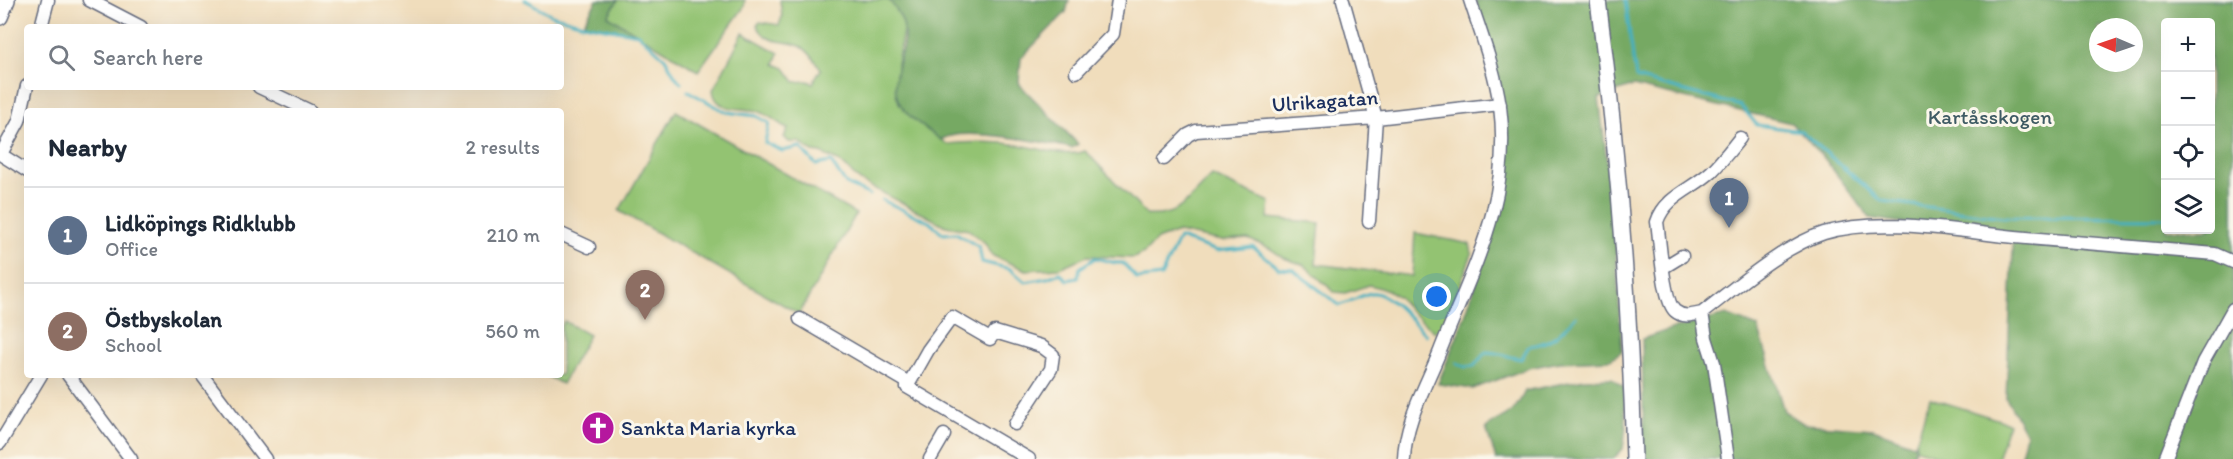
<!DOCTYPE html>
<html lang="en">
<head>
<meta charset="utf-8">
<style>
  :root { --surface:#fff; --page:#f6f6f7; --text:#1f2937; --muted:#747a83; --line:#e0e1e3; --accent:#111827 }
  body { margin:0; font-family:Itim,sans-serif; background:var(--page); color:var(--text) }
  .controls { position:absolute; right:18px; top:18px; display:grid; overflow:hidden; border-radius:6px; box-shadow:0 6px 24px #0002 }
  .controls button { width:54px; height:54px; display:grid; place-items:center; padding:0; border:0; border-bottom:2px solid var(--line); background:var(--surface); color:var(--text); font:30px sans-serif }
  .compass { position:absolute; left:2089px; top:18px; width:54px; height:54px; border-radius:50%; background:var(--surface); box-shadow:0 6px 24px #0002; rotate:272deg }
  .you { position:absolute; left:1437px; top:297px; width:21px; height:21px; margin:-15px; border:4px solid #fff; border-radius:50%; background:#1a73e8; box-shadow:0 0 0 9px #1a73e833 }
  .badge { display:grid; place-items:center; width:39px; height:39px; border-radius:50%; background:var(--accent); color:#fff; font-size:20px; font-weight:700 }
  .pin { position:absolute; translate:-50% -50px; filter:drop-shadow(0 2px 3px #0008) }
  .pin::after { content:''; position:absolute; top:32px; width:21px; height:18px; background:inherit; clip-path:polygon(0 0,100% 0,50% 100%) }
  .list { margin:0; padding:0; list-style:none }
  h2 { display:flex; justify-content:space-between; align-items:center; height:78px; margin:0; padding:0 24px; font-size:26px }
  h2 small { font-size:20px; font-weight:400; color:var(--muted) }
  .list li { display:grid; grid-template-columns:39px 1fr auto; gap:18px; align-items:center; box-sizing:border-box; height:96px; padding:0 24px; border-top:2px solid var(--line) }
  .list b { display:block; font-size:22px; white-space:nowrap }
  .list p { margin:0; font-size:20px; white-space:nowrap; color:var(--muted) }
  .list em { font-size:20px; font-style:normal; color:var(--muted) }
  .icon { flex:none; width:33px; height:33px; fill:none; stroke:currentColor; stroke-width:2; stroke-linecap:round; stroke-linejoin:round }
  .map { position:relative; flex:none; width:2233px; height:459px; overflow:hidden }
  .search { position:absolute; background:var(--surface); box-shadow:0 6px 24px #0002; left:24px; top:24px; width:540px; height:66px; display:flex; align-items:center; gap:15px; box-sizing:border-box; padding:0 21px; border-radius:6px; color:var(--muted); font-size:22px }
  .panel { position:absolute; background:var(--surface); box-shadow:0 6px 24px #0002; left:24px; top:108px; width:540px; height:270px; border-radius:6px }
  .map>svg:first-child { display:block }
  .green { fill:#93c372; stroke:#577968; stroke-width:1.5 }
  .forest { fill:#76a964; stroke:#486c61; stroke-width:1.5; fill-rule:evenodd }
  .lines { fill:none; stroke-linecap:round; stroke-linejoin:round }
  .stream { stroke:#43b0c1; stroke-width:3 }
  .minor-casing { stroke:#666c7f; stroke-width:15 }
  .major-casing { stroke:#666c7f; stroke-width:18 }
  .minor { stroke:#fff; stroke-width:12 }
  .major { stroke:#fff; stroke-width:15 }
  .labels { text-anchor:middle; stroke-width:6; stroke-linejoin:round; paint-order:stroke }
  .street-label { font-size:21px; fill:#1b2f5e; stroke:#fbf7ec }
  .park-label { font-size:21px; fill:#3f5b64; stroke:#fbf7ec }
  .poi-label { font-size:21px; fill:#1b2f5e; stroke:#fbf7ec; text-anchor:start }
</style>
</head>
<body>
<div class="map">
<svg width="2233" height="459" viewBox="0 0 2233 459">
  <rect width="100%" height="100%" fill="#fbf7ec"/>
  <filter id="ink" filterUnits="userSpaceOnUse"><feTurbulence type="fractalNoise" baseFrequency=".0167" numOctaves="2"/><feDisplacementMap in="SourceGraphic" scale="12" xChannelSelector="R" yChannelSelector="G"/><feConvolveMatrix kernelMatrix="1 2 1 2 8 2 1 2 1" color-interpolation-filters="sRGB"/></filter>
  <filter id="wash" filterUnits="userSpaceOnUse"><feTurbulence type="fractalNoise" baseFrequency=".008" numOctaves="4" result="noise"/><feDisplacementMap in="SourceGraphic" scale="24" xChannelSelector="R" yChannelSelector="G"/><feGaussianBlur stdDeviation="1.35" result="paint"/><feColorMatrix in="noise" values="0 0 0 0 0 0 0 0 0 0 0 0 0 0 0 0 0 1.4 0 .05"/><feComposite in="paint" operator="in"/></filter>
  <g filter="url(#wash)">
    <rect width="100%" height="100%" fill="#f0ddbc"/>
    <path class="green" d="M618 0H745L744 7 698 71 608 16Z
      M780 0H889L898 11 904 26 897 64 899 103 911 117 947 144C969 142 990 141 1012 144 1035 146 1064 159 1085 151L1147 215C1180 218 1190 197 1212 176L1270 202 1268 218 1320 223 1316 264 1412 276 1415 233 1470 244 1472 254 1444 326 1435 332 1409 310 1399 297 1388 290 1369 285 1345 293 1334 292 1304 265 1284 258 1269 248 1248 239 1222 241 1178 232 1157 240 1144 253 1134 258 1087 256 1059 268 1026 270 993 256 984 242 969 230 946 226 860 181 840 162 821 153 813 152 799 142H789L784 137 788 129C779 124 768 114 758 111 743 107 715 113 713 90L743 33 779 53 775 64 785 68 795 82 808 81 813 83 821 69C816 62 810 52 802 47 784 38 768 47 757 25L760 22 779 25 782 17Z
      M676 111 856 214 799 314 619 211Z
      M564 321 589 335 562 384 545 375H561V326Z
      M1930 398 2009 423 1997 459H1950L1914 448Z"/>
    <path class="forest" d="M597 0H618L608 16 638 34 583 24Z
      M889 0H1069L1066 12 1021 58 1019 82 1021 86 1078 144 1072 148C1047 143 959 125 941 140 927 129 907 118 899 102 886 74 910 48 903 24 901 15 895 8 889 0Z
      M1476 0H2233V459H2020L2026 434 2006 398 2013 249 2012 239 1870 218 1821 154 1791 123 1633 86 1599 98 1614 218 1622 351 1609 360 1559 362 1529 368 1473 389 1438 384 1463 321 1492 237 1506 185 1507 130ZM2166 22H2210V230H2166ZM2098 27H2134V63H2098Z
      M1726 315 1758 327 1784 411 1804 424 1873 429 1916 445 1912 459H1644L1642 339 1671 329Z
      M1612 378 1624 387 1626 427 1623 449 1613 459H1496L1486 428C1507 411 1511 420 1525 391L1584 379Z"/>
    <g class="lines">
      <path class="stream" d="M525 0 552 15 583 24 638 34 665 58 675 76 681 83
        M1625 0 1636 78 1741 106 1757 125 1801 131 1882 201 2003 217 2166 218
        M688 91 726 112 756 116 769 123 765 143 782 151 800 147 816 165 831 162 846 184 870 195
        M882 200 929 222 943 234 956 233 979 247 982 262 1010 269 1025 282 1047 278 1060 273 1067 280 1078 278 1080 268 1095 258 1116 263H1123L1137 279 1161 276 1179 238 1217 251 1253 247 1279 268 1292 269 1339 305C1350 303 1360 295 1371 293 1387 290 1415 324 1426 335
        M1457 363 1465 367 1474 366 1486 352C1499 352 1508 357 1521 359L1529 346C1551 344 1562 332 1576 316"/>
    </g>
  </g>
  <g filter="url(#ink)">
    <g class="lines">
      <defs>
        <path id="minor" d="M89 0 141 27
          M1343 0 1376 118 1369 221
          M41 27 48 0
          M1076 72 1113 34 1118 0
          M259 87 310 111
          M0 154 27 171
          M1 154 19 121 27 86
          M1164 159 1188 135 1196 131 1376 118 1500 104
          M561 234 589 247
          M1664 267 1682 256
          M1702 313C1693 315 1683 318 1675 311 1663 301 1660 240 1657 222 1665 196 1693 189 1712 171 1722 161 1731 149 1740 138
          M800 319 909 383
          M68 375 131 459
          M202 375 265 459
          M1015 424 1051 369 1053 355 1041 346 995 332 990 339 952 317 928 350 907 387 1029 459
          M0 443 41 375
          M930 459 944 435
          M1404 459C1405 421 1426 386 1440 351 1473 267 1512 200 1500 106 1495 70 1481 34 1470 0
          M1728 459 1714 363 1706 338 1702 313C1736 287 1783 246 1824 233 1882 216 1955 231 2015 237 2081 243 2148 248 2215 254L2233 262
          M2165 459 2203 362 2233 309"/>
        <path id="major" d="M1598 0C1618 152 1630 306 1634 459
          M0 17 7 0"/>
      </defs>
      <use href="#minor" class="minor-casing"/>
      <use href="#major" class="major-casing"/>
      <use href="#minor" class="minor"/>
      <use href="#major" class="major"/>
    </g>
  </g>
  <defs>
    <symbol id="church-disc" viewBox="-11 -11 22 22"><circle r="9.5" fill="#b5179e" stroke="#fbf7ec"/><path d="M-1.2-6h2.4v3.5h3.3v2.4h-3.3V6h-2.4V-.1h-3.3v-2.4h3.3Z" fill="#fff"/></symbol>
  </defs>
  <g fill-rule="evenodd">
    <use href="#church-disc" x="579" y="409" width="38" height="38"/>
  </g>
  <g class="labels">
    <g class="street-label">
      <text transform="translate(1325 101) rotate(-4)" y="7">Ulrikagatan</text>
    </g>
    <g class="park-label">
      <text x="1990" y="124">Kartåsskogen</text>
    </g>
    <g class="poi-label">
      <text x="621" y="435">Sankta Maria kyrka</text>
    </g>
  </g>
</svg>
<div class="controls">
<button>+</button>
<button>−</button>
<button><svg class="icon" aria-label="locate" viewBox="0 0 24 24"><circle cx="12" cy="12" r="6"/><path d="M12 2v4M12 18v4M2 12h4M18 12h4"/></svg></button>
<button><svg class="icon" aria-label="layers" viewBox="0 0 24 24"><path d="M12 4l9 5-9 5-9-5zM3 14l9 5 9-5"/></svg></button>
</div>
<svg class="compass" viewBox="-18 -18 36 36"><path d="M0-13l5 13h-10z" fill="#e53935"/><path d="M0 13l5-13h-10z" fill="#747a83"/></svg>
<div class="you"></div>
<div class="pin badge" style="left:1729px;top:228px;background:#5c6f8a">1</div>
<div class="pin badge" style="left:645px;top:320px;background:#8d6e63">2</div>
<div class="search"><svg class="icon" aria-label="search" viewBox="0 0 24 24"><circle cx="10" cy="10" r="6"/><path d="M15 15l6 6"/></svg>Search here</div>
<section class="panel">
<h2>Nearby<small>2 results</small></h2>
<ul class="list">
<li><span class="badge" style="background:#5c6f8a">1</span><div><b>Lidköpings Ridklubb</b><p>Office</p></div><em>210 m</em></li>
<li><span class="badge" style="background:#8d6e63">2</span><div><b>Östbyskolan</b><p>School</p></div><em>560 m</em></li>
</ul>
</section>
</div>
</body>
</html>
